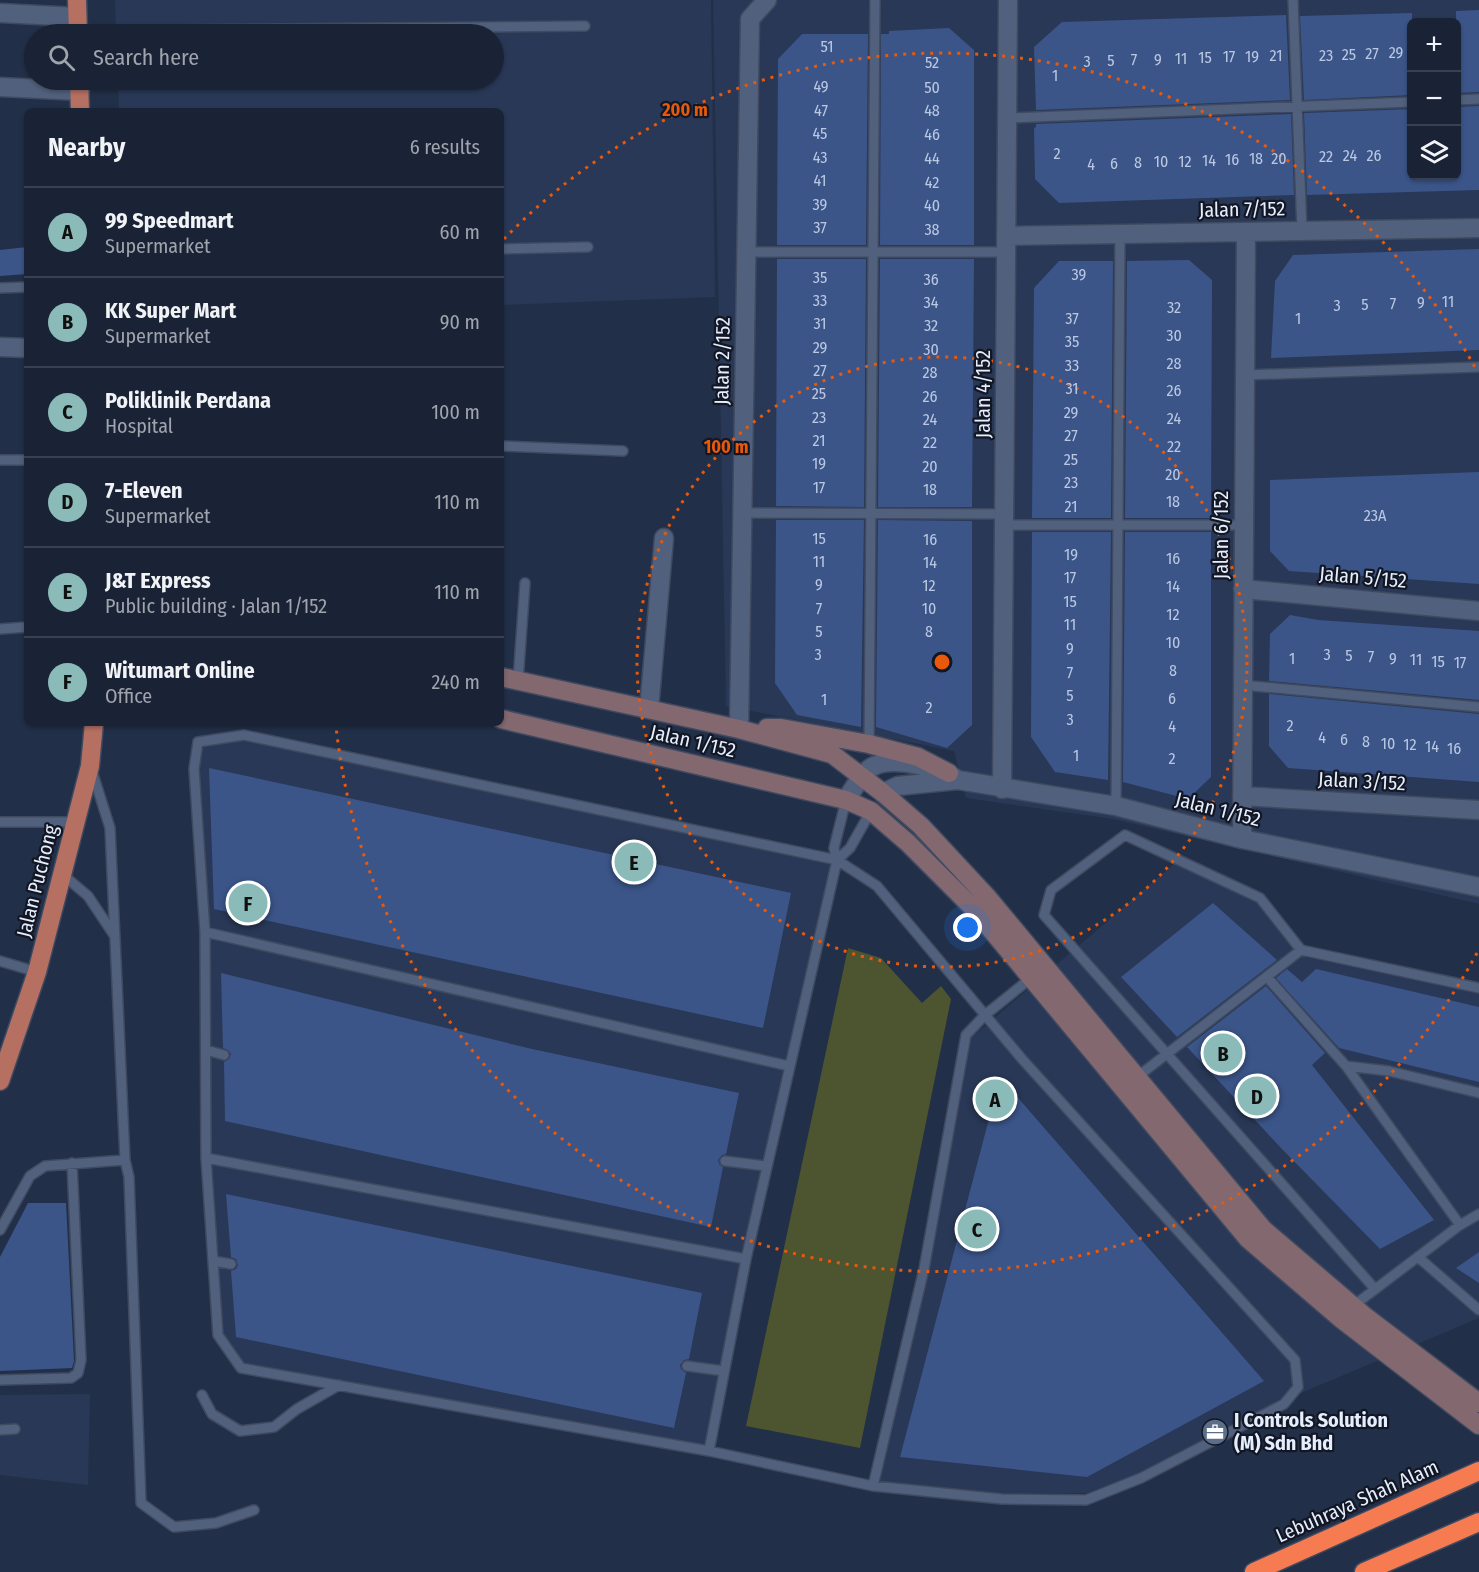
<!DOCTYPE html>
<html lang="en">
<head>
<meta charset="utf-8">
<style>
  :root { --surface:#1a2336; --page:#232b3e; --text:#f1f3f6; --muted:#9fa4ad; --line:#384051; --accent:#8bbbb9 }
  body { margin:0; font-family:"Fira Sans Condensed",sans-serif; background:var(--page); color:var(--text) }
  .controls { position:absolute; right:18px; top:18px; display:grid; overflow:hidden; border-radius:9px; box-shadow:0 2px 4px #0004 }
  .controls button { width:54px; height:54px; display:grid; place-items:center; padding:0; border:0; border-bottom:2px solid var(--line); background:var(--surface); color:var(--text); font:30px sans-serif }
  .you { position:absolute; left:968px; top:928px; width:21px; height:21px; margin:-15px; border:4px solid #fff; border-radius:50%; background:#1a73e8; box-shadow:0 0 0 9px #1a73e833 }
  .badge { display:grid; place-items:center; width:39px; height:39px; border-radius:50%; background:var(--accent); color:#111; font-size:20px; font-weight:700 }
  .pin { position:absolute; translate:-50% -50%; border:3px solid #fff; box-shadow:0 2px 6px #0006 }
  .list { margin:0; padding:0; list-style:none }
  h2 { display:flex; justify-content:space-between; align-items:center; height:78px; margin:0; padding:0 24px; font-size:26px }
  h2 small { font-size:20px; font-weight:400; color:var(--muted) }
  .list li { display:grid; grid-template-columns:39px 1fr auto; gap:18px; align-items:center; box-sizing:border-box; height:90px; padding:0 24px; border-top:2px solid var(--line) }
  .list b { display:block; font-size:22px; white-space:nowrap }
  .list p { margin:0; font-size:20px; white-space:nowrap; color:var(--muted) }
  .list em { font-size:20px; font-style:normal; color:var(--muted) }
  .icon { flex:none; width:33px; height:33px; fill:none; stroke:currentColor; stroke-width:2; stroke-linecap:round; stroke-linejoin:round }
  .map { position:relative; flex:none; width:1479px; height:1572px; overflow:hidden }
  .search { position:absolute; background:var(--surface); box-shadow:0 2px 4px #0004; left:24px; top:24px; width:480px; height:66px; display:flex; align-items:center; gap:15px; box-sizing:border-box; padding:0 21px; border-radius:33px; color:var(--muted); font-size:22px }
  .panel { position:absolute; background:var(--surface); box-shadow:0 2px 4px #0004; left:24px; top:108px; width:480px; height:618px; border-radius:9px }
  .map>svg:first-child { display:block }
  .built { fill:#293856; fill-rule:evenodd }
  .green { fill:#4d5430 }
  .building { fill:#3b5589 }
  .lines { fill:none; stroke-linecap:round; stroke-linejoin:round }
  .lane-casing { stroke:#3f4a60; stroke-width:12 }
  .street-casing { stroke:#3f4a60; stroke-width:21 }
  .secondary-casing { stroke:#3f4a60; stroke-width:21 }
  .primary-casing { stroke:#3f4a60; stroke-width:21 }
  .highway-casing { stroke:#3f4a60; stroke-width:21 }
  .lane { stroke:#51607c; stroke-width:9 }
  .street { stroke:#51607c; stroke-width:18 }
  .secondary { stroke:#83686f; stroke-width:18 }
  .primary { stroke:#b57062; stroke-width:18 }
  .highway { stroke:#f77b51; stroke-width:18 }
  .ring { fill:none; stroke:#e8590c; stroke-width:3; stroke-dasharray:3 6 }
  .labels { text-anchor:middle; stroke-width:4.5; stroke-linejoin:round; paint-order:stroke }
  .number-label { font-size:16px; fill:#bac8e2 }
  .street-label { font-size:20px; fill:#e5eeff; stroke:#121723 }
  .poi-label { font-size:20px; font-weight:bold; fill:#e5eeff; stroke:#121723; text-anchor:start }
  .centre { fill:#e8590c; stroke:#121723; stroke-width:3 }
  .ring-label { font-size:18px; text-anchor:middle; font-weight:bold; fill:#e8590c; stroke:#121723; stroke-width:4.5; stroke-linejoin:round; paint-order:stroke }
</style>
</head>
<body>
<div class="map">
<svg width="1479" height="1572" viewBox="0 0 1479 1572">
  <rect width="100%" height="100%" fill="#222f48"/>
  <path class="built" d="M115 0H711L715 297 501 305V111H119L118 80H494V34H116Z
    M713 0H1479V904L1113 819 966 798 954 751 726 706ZM1412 22H1456V176H1412Z
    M246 739 831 864 738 1273 705 1445 243 1363 222 1333 211 1153 210 1040 199 770 203 746Z
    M1175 863 1258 904 1300 956 1479 993V1318L1282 1401 1138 1474 1086 1493 1003 1494 879 1482 931 1258 971 1038Z
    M90 1394 88 1485 0 1475V1395Z"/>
  <path class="green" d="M848 948 881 958 922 1003 941 986 951 999 860 1448 746 1426Z"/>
  <path class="building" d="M1479 10V92L1456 93V11Z
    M1412 13V95L1304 100 1300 16Z
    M1286 15 1290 100 1036 110 1034 47 1062 22Z
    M949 28 974 50V245H880L881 34H889V31Z
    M802 34H868L866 245H777L778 59Z
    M1479 106V190L1307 195 1304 113 1412 109V176H1456V107Z
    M1291 114 1294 195 1059 203 1035 179 1034 128 1036 127V124Z
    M27 247V274L0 276V250Z
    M1479 249V350L1271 358 1275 281 1293 255Z
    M777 259H866L864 507 776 506Z
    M880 259H974L972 507H878Z
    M1189 260 1212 280 1211 518H1125L1127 261Z
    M1059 261H1113L1111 518H1032L1034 288Z
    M1479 472V584L1289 571 1270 551V480Z
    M776 520H864L861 727 797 715 775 683Z
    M878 520 972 521V725L947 748 876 727Z
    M1032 532H1111L1108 780 1055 772 1031 737Z
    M1125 532H1211V777L1188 799 1123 782Z
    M1290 615 1318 620 1479 631V700L1269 681 1270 634Z
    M1269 694 1479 714V782L1288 768 1269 746Z
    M209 768 791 893 763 1028 214 909Z
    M1213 903 1277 960 1177 1037 1121 977Z
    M1287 969 1302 982 1316 969 1479 1007V1082L1339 1048 1276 978Z
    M221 973 532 1049 739 1093 726 1154 722 1155 718 1160 719 1164 723 1167 711 1227 225 1121 224 1062 229 1059 231 1054 228 1050 223 1048Z
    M1266 986 1325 1053 1312 1065 1434 1220 1380 1249 1281 1148 1187 1047Z
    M1000 1077 1264 1381 1087 1477 900 1457Z
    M226 1194 702 1293 689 1359 684 1360 680 1365 681 1369 686 1373 674 1428 236 1337 231 1271 236 1269 238 1265 236 1259 231 1257Z
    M28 1203H66L74 1361 72 1368 0 1371V1257Z
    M1479 1252V1283L1456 1268Z"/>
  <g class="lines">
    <defs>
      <path id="lane" d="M1293 0 1302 231
        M78 31 585 26
        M1456 100 1479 99
        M1007 118 1412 102
        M501 249 588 247
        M747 252H1006
        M0 288 27 287
        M1245 375 1479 367
        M501 446 623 451
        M0 460H27
        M742 513 1004 514
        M1004 525H1243
        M0 629 27 627
        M518 681 525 583
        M1242 685 1479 707
        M244 735 837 860 877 886 1022 1059 1295 1360 1298 1387 1284 1404 1141 1478 1086 1500 1002 1499 873 1486 709 1451 241 1368 218 1335 206 1158 205 932 194 769 198 742Z
        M869 744 875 0
        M92 771 110 828 125 1160 129 1177 141 1503 174 1527 216 1523 254 1510
        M1116 806 1120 234
        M0 822H75
        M837 860 850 848 871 811
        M62 874 88 896 114 935
        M205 932 789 1066
        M0 961 37 972
        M1267 977 1346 1066 1460 1225 1479 1214
        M206 1050 224 1055
        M1346 1066 1389 1071 1479 1093
        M1137 1077 1301 950
        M206 1158 746 1259
        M725 1161 766 1166
        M0 1230 30 1176 45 1166 125 1160
        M1418 1257 1479 1310
        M213 1261 231 1264
        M1375 1289 1044 915 1051 890 1125 835 1260 898 1301 950 1479 988
        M1353 1306 1460 1225
        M687 1366 724 1371
        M0 1380 71 1378 78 1373 81 1360 72 1163
        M202 1395 212 1414 240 1431 274 1427 297 1409 339 1385
        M0 1430 15 1429
        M709 1451 746 1259 837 860 834 848 846 800
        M873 1486 924 1269 966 1035 985 1015 1031 978"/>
      <path id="street" d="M0 13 77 17
        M0 87 80 91
        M1006 236 1479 228
        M0 347 27 348
        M1243 589 1479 611
        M649 709 664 538
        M739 729 750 19 767 0
        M1002 789 1008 0
        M883 793 898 786 957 780
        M1242 796 1479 810
        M846 800C853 790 861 774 872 767 892 755 941 768 958 780L1116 806 1242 839 1479 887
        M1242 839 1246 232"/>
      <path id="secondary" d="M501 677 739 729 832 754 883 793 921 826 988 898 1263 1229 1366 1317 1479 1403
        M501 719 846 800 871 811 908 843 974 909 1248 1239 1340 1318 1479 1425
        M767 728H781L869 744 918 757 949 773"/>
      <path id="primary" d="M77 0 78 34
        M79 80 80 111
        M0 1081 37 972 90 766 94 723"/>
      <path id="highway" d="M1254 1572 1479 1471
        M1364 1572 1479 1522"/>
    </defs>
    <use href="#lane" class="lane-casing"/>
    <use href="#street" class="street-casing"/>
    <use href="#secondary" class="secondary-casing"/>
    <use href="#primary" class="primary-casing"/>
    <use href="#highway" class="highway-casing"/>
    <use href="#lane" class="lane"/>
    <use href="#street" class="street"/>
    <use href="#secondary" class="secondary"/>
    <use href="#primary" class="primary"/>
    <use href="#highway" class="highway"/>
  </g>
  <g class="ring">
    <circle cx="942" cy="662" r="305"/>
    <path d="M1477 953A609 609 0 0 1 336 726M504 239A609 609 0 0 1 1477 371"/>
  </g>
  <defs>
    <symbol id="office-disc" viewBox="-11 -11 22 22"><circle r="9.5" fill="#5c6f8a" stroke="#121723"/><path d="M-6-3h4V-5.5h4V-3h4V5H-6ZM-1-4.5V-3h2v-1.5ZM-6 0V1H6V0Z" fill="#fff"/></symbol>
  </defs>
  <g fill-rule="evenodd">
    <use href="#office-disc" x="1200" y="1417" width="30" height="30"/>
  </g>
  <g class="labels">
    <g class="number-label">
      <text x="827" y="52">51</text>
      <text x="1396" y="58">29</text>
      <text x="1372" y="59">27</text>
      <text x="1349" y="60">25</text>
      <text x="1276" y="61">21</text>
      <text x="1326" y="61">23</text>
      <text x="1229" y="62">17</text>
      <text x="1252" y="62">19</text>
      <text x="1205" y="63">15</text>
      <text x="1181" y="64">11</text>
      <text x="1134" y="65">7</text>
      <text x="1158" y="65">9</text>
      <text x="1111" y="66">5</text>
      <text x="1087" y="67">3</text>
      <text x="932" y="68">52</text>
      <text x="1055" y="81">1</text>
      <text x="821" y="92">49</text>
      <text x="932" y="93">50</text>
      <text x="821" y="116">47</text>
      <text x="932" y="116">48</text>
      <text x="820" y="139">45</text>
      <text x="932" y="140">46</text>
      <text x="1057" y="159">2</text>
      <text x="1350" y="161">24</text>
      <text x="1374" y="161">26</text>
      <text x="1326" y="162">22</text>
      <text x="820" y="163">43</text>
      <text x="932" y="164">44</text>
      <text x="1256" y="164">18</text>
      <text x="1279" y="164">20</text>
      <text x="1232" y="165">16</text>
      <text x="1209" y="166">14</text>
      <text x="1161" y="167">10</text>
      <text x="1185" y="167">12</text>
      <text x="1138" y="168">8</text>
      <text x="1114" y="169">6</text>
      <text x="1091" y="170">4</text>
      <text x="820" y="186">41</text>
      <text x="932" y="188">42</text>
      <text x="820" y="210">39</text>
      <text x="932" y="211">40</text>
      <text x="820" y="233">37</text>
      <text x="932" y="235">38</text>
      <text x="1079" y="280">39</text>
      <text x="820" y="283">35</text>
      <text x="931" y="285">36</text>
      <text x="820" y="306">33</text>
      <text x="1448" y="307">11</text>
      <text x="931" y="308">34</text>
      <text x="1421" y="308">9</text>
      <text x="1393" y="309">7</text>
      <text x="1365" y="310">5</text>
      <text x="1337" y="311">3</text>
      <text x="1174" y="313">32</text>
      <text x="1072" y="324">37</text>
      <text x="1298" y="324">1</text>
      <text x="820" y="329">31</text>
      <text x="931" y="331">32</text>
      <text x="1174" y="341">30</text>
      <text x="1072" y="347">35</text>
      <text x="820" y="353">29</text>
      <text x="931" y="355">30</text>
      <text x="1174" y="369">28</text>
      <text x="1072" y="371">33</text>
      <text x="820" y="376">27</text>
      <text x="930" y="378">28</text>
      <text x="1072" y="394">31</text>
      <text x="1174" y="396">26</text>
      <text x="819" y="399">25</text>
      <text x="930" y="402">26</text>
      <text x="1071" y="418">29</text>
      <text x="819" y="423">23</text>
      <text x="1174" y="424">24</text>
      <text x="930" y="425">24</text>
      <text x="1071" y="441">27</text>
      <text x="819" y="446">21</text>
      <text x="930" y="448">22</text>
      <text x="1174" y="452">22</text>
      <text x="1071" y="465">25</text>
      <text x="819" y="469">19</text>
      <text x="930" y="472">20</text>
      <text x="1173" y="480">20</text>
      <text x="1071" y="488">23</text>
      <text x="819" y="493">17</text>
      <text x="930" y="495">18</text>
      <text x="1173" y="507">18</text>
      <text x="1071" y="512">21</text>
      <text x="1375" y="521">23A</text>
      <text x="819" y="544">15</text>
      <text x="930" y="545">16</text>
      <text x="1071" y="560">19</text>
      <text x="1173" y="564">16</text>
      <text x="819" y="567">11</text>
      <text x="930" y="568">14</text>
      <text x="1070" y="583">17</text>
      <text x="819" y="590">9</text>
      <text x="929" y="591">12</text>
      <text x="1173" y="592">14</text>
      <text x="1070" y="607">15</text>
      <text x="819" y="614">7</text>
      <text x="929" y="614">10</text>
      <text x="1173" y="620">12</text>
      <text x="1070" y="630">11</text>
      <text x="819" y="637">5</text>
      <text x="929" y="637">8</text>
      <text x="1173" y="648">10</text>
      <text x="1070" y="654">9</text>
      <text x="818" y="660">3</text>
      <text x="1327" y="660">3</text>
      <text x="1349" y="661">5</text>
      <text x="1371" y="662">7</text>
      <text x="1292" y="664">1</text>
      <text x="1393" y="664">9</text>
      <text x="1416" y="665">11</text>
      <text x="1438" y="667">15</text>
      <text x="1460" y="668">17</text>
      <text x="1173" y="676">8</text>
      <text x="1070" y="678">7</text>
      <text x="1070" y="701">5</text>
      <text x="1172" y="704">6</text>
      <text x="824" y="705">1</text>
      <text x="929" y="713">2</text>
      <text x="1070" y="725">3</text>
      <text x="1290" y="731">2</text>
      <text x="1172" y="732">4</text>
      <text x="1322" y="743">4</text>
      <text x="1344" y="745">6</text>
      <text x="1366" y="747">8</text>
      <text x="1388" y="749">10</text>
      <text x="1410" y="750">12</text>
      <text x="1432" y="752">14</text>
      <text x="1454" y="754">16</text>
      <text x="1076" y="761">1</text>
      <text x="1172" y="764">2</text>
    </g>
    <g class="street-label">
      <text transform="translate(1242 209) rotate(-1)" y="7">Jalan 7/152</text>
      <text transform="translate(722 361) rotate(-89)" y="7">Jalan 2/152</text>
      <text transform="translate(983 394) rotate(-90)" y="7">Jalan 4/152</text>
      <text transform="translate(1221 535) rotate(-90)" y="7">Jalan 6/152</text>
      <text transform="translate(1363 577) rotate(5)" y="7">Jalan 5/152</text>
      <text transform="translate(693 741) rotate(13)" y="7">Jalan 1/152</text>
      <text transform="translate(1362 781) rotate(3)" y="7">Jalan 3/152</text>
      <text transform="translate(1218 809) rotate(14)" y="7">Jalan 1/152</text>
      <text transform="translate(37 881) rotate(-76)" y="7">Jalan Puchong</text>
      <text transform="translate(1357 1501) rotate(-24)" y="7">Lebuhraya Shah Alam</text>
    </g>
    <g class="poi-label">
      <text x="1234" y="1427">I Controls Solution<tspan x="1234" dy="23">(M) Sdn Bhd</tspan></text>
    </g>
  </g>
  <circle cx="942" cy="662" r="9" class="centre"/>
  <g class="ring-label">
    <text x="685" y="116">200 m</text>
    <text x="726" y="453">100 m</text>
  </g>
</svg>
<div class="controls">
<button>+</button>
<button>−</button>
<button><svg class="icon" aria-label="layers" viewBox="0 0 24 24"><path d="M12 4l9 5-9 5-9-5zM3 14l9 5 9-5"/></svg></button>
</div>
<div class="you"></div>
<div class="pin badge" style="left:995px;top:1099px">A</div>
<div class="pin badge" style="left:1223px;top:1053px">B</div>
<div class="pin badge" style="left:977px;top:1229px">C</div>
<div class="pin badge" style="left:1257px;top:1096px">D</div>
<div class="pin badge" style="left:634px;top:862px">E</div>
<div class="pin badge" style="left:248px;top:903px">F</div>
<div class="search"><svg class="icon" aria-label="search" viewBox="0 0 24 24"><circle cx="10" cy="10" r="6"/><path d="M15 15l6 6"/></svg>Search here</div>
<section class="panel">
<h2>Nearby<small>6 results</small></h2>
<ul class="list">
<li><span class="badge">A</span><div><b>99 Speedmart</b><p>Supermarket</p></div><em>60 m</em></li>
<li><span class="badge">B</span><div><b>KK Super Mart</b><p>Supermarket</p></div><em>90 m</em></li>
<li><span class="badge">C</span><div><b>Poliklinik Perdana</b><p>Hospital</p></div><em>100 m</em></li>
<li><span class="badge">D</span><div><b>7-Eleven</b><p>Supermarket</p></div><em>110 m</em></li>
<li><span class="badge">E</span><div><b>J&amp;T Express</b><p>Public building · Jalan 1/152</p></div><em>110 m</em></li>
<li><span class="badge">F</span><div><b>Witumart Online</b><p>Office</p></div><em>240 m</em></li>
</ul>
</section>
</div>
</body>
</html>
